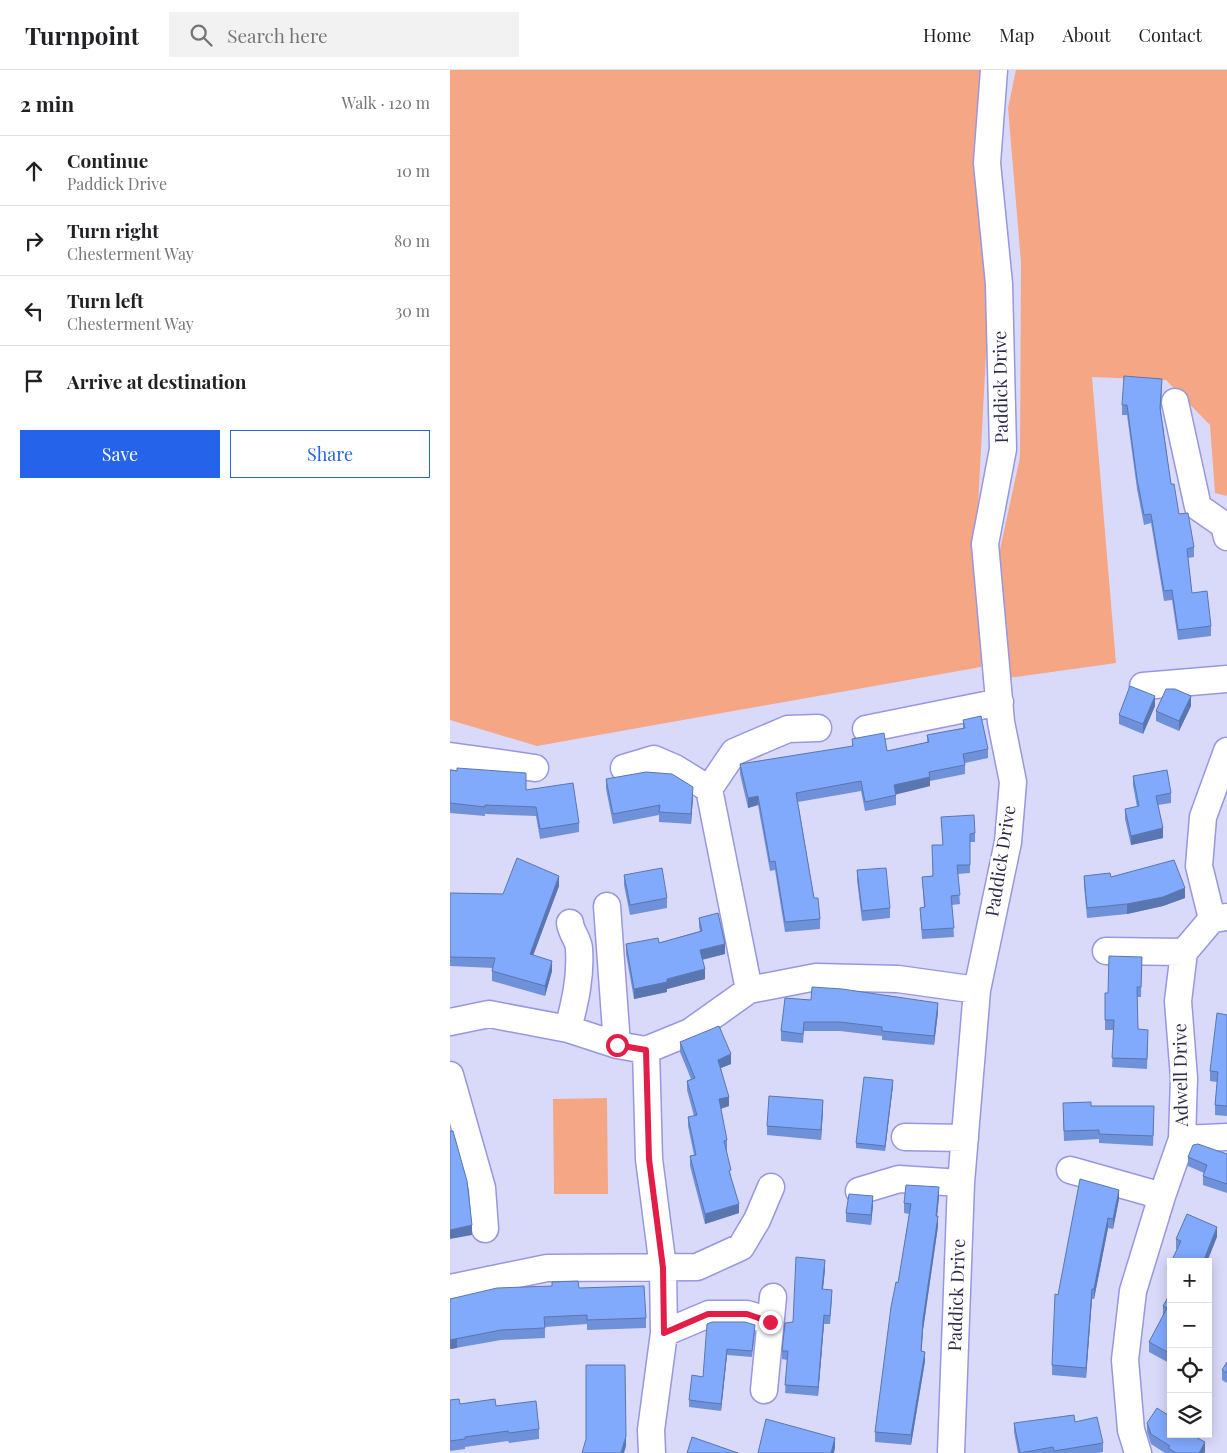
<!DOCTYPE html>
<html lang="en">
<head>
<meta charset="utf-8">
<style>
  :root { --surface:#fff; --page:#f2f2f2; --text:#202124; --muted:#757577; --line:#e0e0e0; --accent:#2563eb }
  body { margin:0; font-family:"Playfair Display",serif; background:var(--page); color:var(--text) }
  .controls { position:absolute; right:15px; bottom:15px; display:grid; overflow:hidden; border-radius:0px; box-shadow:0 2px 12px #0003 }
  .controls button { width:45px; height:45px; display:grid; place-items:center; padding:0; border:0; border-bottom:1px solid var(--line); background:var(--surface); color:var(--text); font:25px sans-serif }
  .stop { position:absolute; width:15px; height:15px; margin:-11px; border:4px solid #e11d48; border-radius:50%; background:#fff }
  .stop.end { background:#e11d48; border-color:#fff; box-shadow:0 1px 5px #0008 }
  .list { margin:0; padding:0; list-style:none }
  h2 { display:flex; justify-content:space-between; align-items:center; height:65px; margin:0; padding:0 20px; font-size:21px }
  h2 small { font-size:16px; font-weight:400; color:var(--muted) }
  .list li { display:grid; grid-template-columns:32px 1fr auto; gap:15px; align-items:center; box-sizing:border-box; height:70px; padding:0 20px; border-top:1px solid var(--line) }
  .list b { display:block; font-size:19px; white-space:nowrap }
  .list p { margin:0; font-size:16px; white-space:nowrap; color:var(--muted) }
  .list em { font-size:16px; font-style:normal; color:var(--muted) }
  .actions { display:flex; gap:10px; padding:15px 20px }
  .actions a { flex:1; padding:11px 0; border:1px solid var(--accent); border-radius:0px; text-align:center; font-size:18px; color:var(--accent) }
  .actions .main { background:var(--accent); color:#fff }
  .icon { flex:none; width:28px; height:28px; fill:none; stroke:currentColor; stroke-width:2; stroke-linecap:round; stroke-linejoin:round }
  .map { position:relative; flex:none; width:777px; height:1383px; overflow:hidden }
  header { display:flex; align-items:center; gap:30px; box-sizing:border-box; height:70px; padding:0 25px; background:var(--surface); border-bottom:1px solid var(--line) }
  header strong { font-size:24px }
  nav { display:flex; gap:28px; margin-inline-start:auto; font-size:18px }
  .search { width:350px; height:45px; background:var(--page); display:flex; align-items:center; gap:12px; box-sizing:border-box; padding:0 18px; border-radius:0px; color:var(--muted); font-size:19px }
  main { display:flex }
  aside { flex:1; background:var(--surface) }
  .map>svg:first-child { display:block }
  .green { fill:#f5a685 }
  .lines { fill:none; stroke-linecap:round; stroke-linejoin:round }
  .minor-casing { stroke:#9796e1; stroke-width:29 }
  .minor { stroke:#fff; stroke-width:26 }
  .wall { fill:#6f91d9 }
  .shaded-wall { fill:#5a76b0 }
  .building { fill:#81a9fc; stroke:#5a76b0 }
  .route { stroke:#e11d48; stroke-width:6 }
  .labels { text-anchor:middle; stroke-width:5; stroke-linejoin:round; paint-order:stroke }
  .street-label { font-size:18px; fill:#2c2b4a; stroke:#fefefe }
</style>
</head>
<body>
<header>
<strong>Turnpoint</strong>
<div class="search"><svg class="icon" aria-label="search" viewBox="0 0 24 24"><circle cx="10" cy="10" r="6"/><path d="M15 15l6 6"/></svg>Search here</div>
<nav><a>Home</a><a>Map</a><a>About</a><a>Contact</a></nav>
</header>
<main>
<aside>
<h2>2 min<small>Walk · 120 m</small></h2>
<ul class="list">
<li><svg class="icon" aria-label="ahead" viewBox="0 0 24 24"><path d="M12 20V5M6 11l6-6 6 6"/></svg><div><b>Continue</b><p>Paddick Drive</p></div><em>10 m</em></li>
<li><svg class="icon" aria-label="right" viewBox="0 0 24 24"><path d="M7 20v-9h11M14 6l5 5-5 5"/></svg><div><b>Turn right</b><p>Chesterment Way</p></div><em>80 m</em></li>
<li><svg class="icon" aria-label="left" viewBox="0 0 24 24"><path d="M17 20v-9H6M10 6l-5 5 5 5"/></svg><div><b>Turn left</b><p>Chesterment Way</p></div><em>30 m</em></li>
<li><svg class="icon" aria-label="arrive" viewBox="0 0 24 24"><path d="M6 21V4h12l-3 4 3 4H6"/></svg><div><b>Arrive at destination</b></div></li>
</ul>
<div class="actions"><a class="main">Save</a><a>Share</a></div>
</aside>
<div class="map">
<svg width="777" height="1383" viewBox="0 0 777 1383">
  <rect width="100%" height="100%" fill="#d9dafa"/>
  <path class="green" d="M0 0H530L539 226 526 476 533 586 531 597 87 676 0 650Z
    M566 0H777V426L765 423 760 355 716 310 642 307 666 593 558 608 549 484 570 387 571 192 558 38Z
    M157 1028 158 1124H104L103 1029Z"/>
  <g class="lines">
    <defs>
      <path id="minor" d="M725 332 748 437 774 455 777 467
        M693 616 777 609
        M416 659 550 632
        M0 686 85 698
        M174 698 204 689 225 698 259 719 299 920
        M259 719 284 682 338 659 368 658
        M157 836 167 975
        M762 849 749 796 753 747 777 681
        M656 881 734 882
        M0 952 39 944 118 959 167 975 196 980 240 962 299 920 366 907 448 909 527 920
        M118 959C125 932 131 907 129 879 129 870 121 863 120 853
        M196 980 199 1089 213 1198 214 1263 201 1360 202 1383
        M0 1005 32 1118 35 1159
        M455 1067 515 1068
        M732 1069 777 1067
        M620 1100 712 1126
        M409 1121 449 1109 511 1113
        M0 1218 97 1198 247 1197 291 1177 307 1150 321 1117
        M214 1263 259 1244H297L320 1251
        M314 1320 323 1227
        M501 1383 511 1113 527 920 558 772 563 712 551 652 535 474 553 379 549 214 537 93 544 0
        M688 1383 681 1360 675 1290 683 1221 712 1126 732 1069 734 1008 728 931 734 882 762 849 777 847"/>
    </defs>
    <use href="#minor" class="minor-casing"/>
    <use href="#minor" class="minor"/>
  </g>
  <path class="wall" d="M712 319 711 341 721 414 729 444 744 477V487L738 488 742 523 761 556V566L728 570 722 530 714 531 701 453 694 455 687 419 677 345H672V335Z
    M705 636 693 664 669 654V645Z
    M741 636 729 661 706 651V641Z
    M513 650 538 679V688L515 693V704L480 711V716L446 724V735L415 741 411 721 348 732 364 828 370 849V859L335 862 325 800 320 801 308 735 298 738 290 704V694L402 677V669L437 681 477 672V665L513 658Z
    M0 700 76 720 129 753V762L90 769 86 746 35 744V746L0 743Z
    M683 706 721 723V733L708 735 713 768 681 775 675 749V739L687 737 683 715Z
    M156 709 243 727 241 754 209 752V745L163 754 156 719Z
    M491 747 525 763V772H520V803L508 804 510 834 502 835 504 867 472 869 470 838 474 837 472 807 482 806 493 775Z
    M407 800 440 838V848L412 851 407 810Z
    M174 805 217 828V838L180 845 174 815Z
    M634 806 661 807 735 828 713 836 677 844 637 848 634 815Z
    M109 816 83 885 102 901 95 926 42 911V901L43 898 0 896V823L53 824Z
    M249 848 275 884 252 890 255 909 217 919V922L184 929 176 884V874L209 873 250 861 249 857Z
    M692 887 691 927H687L688 959 698 970 697 999 662 997 664 960H655V923H658Z
    M335 928 488 942 484 975 432 970V966L390 961H354L353 973 331 971V961Z
    M777 945V1046L765 1045V1035L767 1012 760 1011V1001Z
    M230 972 281 994 271 998 279 1036 271 1039 277 1070V1080H276L281 1107 289 1143 255 1154 240 1096V1086L244 1085 238 1056V1047L244 1046 237 1020V1011L241 1009 230 982Z
    M443 1015 435 1081 406 1078V1073Z
    M641 1036 704 1046 703 1076 649 1073V1069L614 1071 613 1043Z
    M373 1040 371 1070 317 1065V1056Z
    M777 1084V1123L753 1115V1106L754 1103 738 1096V1087Z
    M489 1127 487 1146 488 1156 473 1260 471 1281 475 1291 461 1375 425 1372V1362L459 1144 454 1143V1133Z
    M669 1129 663 1159 658 1158 644 1229H642L636 1308 602 1305V1295L608 1225Z
    M423 1135 421 1155 396 1152V1143Z
    M767 1167 727 1179H726V1169Z
    M721 1192V1211L717 1209V1199Z
    M375 1199 373 1219 382 1229 380 1254H374L368 1326 335 1323 337 1290 332 1289V1281L343 1252Z
    M129 1218 196 1248V1258L137 1260V1254L95 1257V1268L51 1270 0 1279V1229Z
    M721 1222V1294L699 1282V1272L713 1246V1236Z
    M295 1252 305 1262 302 1287 277 1285 271 1341 239 1337V1330L253 1307Z
    M777 1292V1313L772 1310V1300Z
    M0 1330 10 1334 46 1336 89 1359V1369L59 1373 58 1371 15 1377V1379L0 1381Z
    M625 1352 653 1373V1382L648 1383H568L564 1362V1353Z
    M697 1353 721 1364 755 1382 754 1383H715L701 1374 697 1362Z"/>
  <path class="shaded-wall" d="M705 626V636L693 664V654Z
    M741 626V636L729 661V651Z
    M480 707V716L444 725V715Z
    M243 717V727L241 754V744Z
    M308 726V735L298 738V728Z
    M713 758V768L681 775V766Z
    M109 806V816L80 894V884Z
    M735 818V828L713 836 677 844V834Z
    M275 874V884L250 890V880Z
    M102 891V901L95 926V916Z
    M255 899V909L217 919V922L184 929V919Z
    M488 933V942L484 975V966Z
    M281 984V994L268 999V990Z
    M443 1010V1015L435 1081V1076Z
    M279 1027V1036L269 1039V1029Z
    M373 1030V1040L371 1070V1060Z
    M489 1117V1127L486 1156V1146Z
    M669 1120V1129L663 1159V1149Z
    M423 1126V1135L421 1155V1145Z
    M289 1134V1143L255 1154V1144Z
    M488 1146V1156L473 1260 471 1291V1281L473 1250Z
    M658 1148V1158L644 1229V1219Z
    M22 1155V1165L0 1169V1160Z
    M767 1157V1167L757 1192H753Z
    M375 1190V1199L372 1228V1219Z
    M642 1219V1229L636 1308V1298Z
    M374 1245V1254L368 1326V1317Z
    M7 1268V1278L0 1279V1270Z
    M277 1279V1285L271 1341V1334Z
    M475 1282V1291L461 1375V1365Z
    M176 1366V1376L174 1383H171Z
    M385 1368V1378L384 1383H381Z
    M755 1372V1382L754 1383H749Z"/>
  <path class="building" d="M674 306 712 309 710 338 721 414H724L729 444 738 443 744 477 737 479 742 523 757 521 761 556 728 560 722 520 714 521 701 444 694 445 687 409 677 335H672Z
    M680 616 705 626 693 654 669 645Z
    M716 619H725L741 626 729 651 706 641Z
    M531 646 538 679 513 684 515 695 479 702 480 707 444 715 446 725 415 732 411 711 346 723 364 828H368L370 849 335 852 325 791 320 792 308 726 298 728 290 694 403 676 402 669 434 663 437 681 479 672 477 665 515 658 513 650Z
    M7 698 76 703V720L123 713 129 753 90 759 86 737 35 735V737L0 733V700L7 701Z
    M717 700 721 723 706 726 713 758 681 766 675 739 689 736 683 706Z
    M196 702 222 704 243 717 241 744 209 742 210 735 163 744 156 709Z
    M524 745 525 763 520 764V795H507L510 825 501 826 504 858 472 860 470 838 475 837 472 807 483 806 482 775H493L491 747Z
    M67 788 109 806 80 884 102 891 95 916 42 901 45 888 0 887V823L53 824Z
    M724 790 735 818 713 827 677 834 637 838 634 806 660 803 661 807Z
    M212 798 217 828 180 835 174 805Z
    M436 798 440 838 412 841 407 800Z
    M268 843 275 874 250 880 255 899 217 909V912L184 919 176 874 208 868 209 873 252 861 249 848Z
    M659 886 692 887 691 917H687L688 959 698 960 697 989 662 988 664 950H655V923H658Z
    M362 917 392 919 488 933 484 966 432 961V957L390 952H354L353 964 331 961 335 928 361 930Z
    M767 943 777 945V1036L765 1035 768 1002 760 1001Z
    M269 956 281 984 268 990 279 1027 269 1029 277 1070 274 1071 281 1100 279 1101 289 1134 255 1144 240 1086 246 1085 238 1047 247 1045 237 1011 245 1008 230 972Z
    M414 1007 443 1010 435 1076 406 1073Z
    M319 1026 373 1030 371 1060 317 1056Z
    M641 1032V1036H704L703 1066 649 1064V1060L614 1061 613 1033Z
    M0 1061H3L17 1111 22 1155 0 1160Z
    M748 1074 777 1084V1114L753 1106 757 1095 738 1087 743 1075Z
    M630 1109 669 1120 663 1149 658 1148 644 1219H642L636 1298 602 1295 605 1224 608 1225Z
    M456 1115 489 1117 486 1146H488L473 1250 471 1281 475 1282 461 1365 425 1362 441 1237 446 1212 448 1213 461 1134 454 1133Z
    M399 1124 423 1126 421 1145 396 1143Z
    M737 1144 767 1157 753 1192H721L731 1171 726 1169Z
    M346 1187 375 1190 372 1219 382 1220 380 1246 374 1245 368 1317 335 1315 338 1281H332L335 1253 343 1252Z
    M721 1192V1201L717 1199Z
    M128 1211 129 1218 194 1216 196 1248 137 1250V1245L94 1247 95 1258 51 1260 0 1270V1229L47 1218 102 1216V1212Z
    M721 1222V1284L699 1272 717 1238 713 1236Z
    M262 1252H295L305 1255 302 1281 277 1279 271 1334 239 1330 242 1305 253 1307 257 1254Z
    M777 1292V1303L772 1300Z
    M136 1295H175L176 1366 171 1383H132L136 1369Z
    M9 1329 10 1334 45 1329 46 1336 86 1331 89 1359 59 1363 58 1361 15 1367V1369L0 1371V1330Z
    M707 1338 721 1347V1364H740L755 1372 749 1383H726L718 1378 720 1376 701 1364 697 1353Z
    M624 1345 625 1352 647 1347 653 1373 604 1381 603 1377 570 1383 564 1353Z
    M316 1349 385 1368 381 1383H308Z
    M242 1367 288 1383H237Z"/>
  <g class="lines">
    <path class="route" d="M167 975 196 980 199 1089 213 1198 214 1263 258 1244H297L320 1252"/>
  </g>
  <g class="labels">
    <g class="street-label">
      <text transform="translate(551 317) rotate(-91)" y="6">Paddick Drive</text>
      <text transform="translate(551 791) rotate(-81)" y="6">Paddick Drive</text>
      <text transform="translate(731 1005) rotate(-91)" y="6">Adwell Drive</text>
      <text transform="translate(507 1225) rotate(-88)" y="6">Paddick Drive</text>
    </g>
  </g>
</svg>
<div class="controls">
<button>+</button>
<button>−</button>
<button><svg class="icon" aria-label="locate" viewBox="0 0 24 24"><circle cx="12" cy="12" r="6"/><path d="M12 2v4M12 18v4M2 12h4M18 12h4"/></svg></button>
<button><svg class="icon" aria-label="layers" viewBox="0 0 24 24"><path d="M12 4l9 5-9 5-9-5zM3 14l9 5 9-5"/></svg></button>
</div>
<div class="stop" style="left:167px;top:975px"></div>
<div class="stop end" style="left:320px;top:1252px"></div>
</div>
</main>
</body>
</html>
